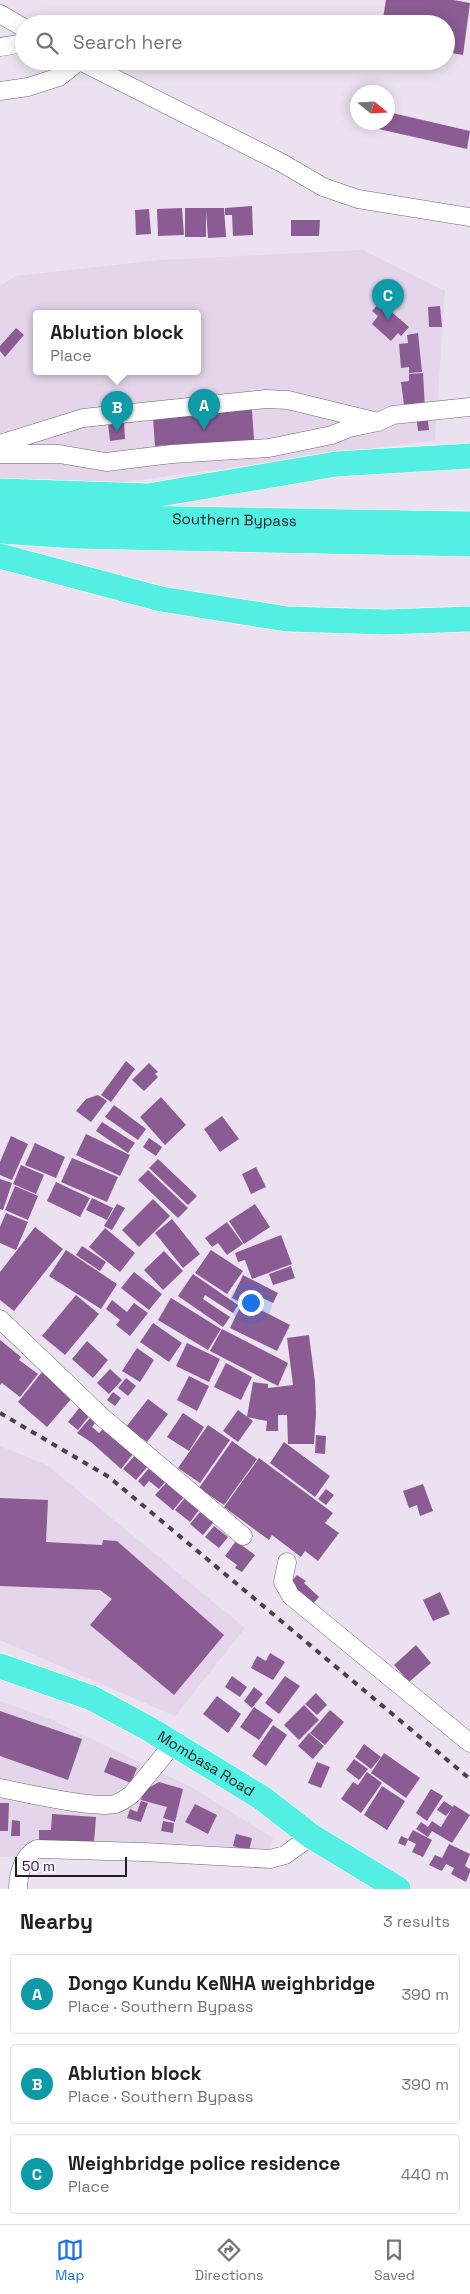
<!DOCTYPE html>
<html lang="en">
<head>
<meta charset="utf-8">
<style>
  :root { --surface:#fff; --page:#f2f2f2; --text:#202124; --muted:#757577; --line:#e0e0e0; --accent:#1a73e8 }
  body { margin:0; font-family:"Space Grotesk",sans-serif; background:var(--page); color:var(--text) }
  .compass { position:absolute; left:350px; top:85px; width:45px; height:45px; border-radius:50%; background:var(--surface); box-shadow:0 2px 12px #0003; rotate:108deg }
  .scale { position:absolute; left:15px; bottom:12px; width:112px; box-sizing:border-box; padding-left:5px; border:2px solid #201d22; border-top:0; font-size:14px; line-height:18px; white-space:nowrap; color:#201d22; -webkit-text-stroke:4px #f9effe; paint-order:stroke }
  .you { position:absolute; left:250px; top:1302px; width:18px; height:18px; margin:-12px; border:4px solid #fff; border-radius:50%; background:#1a73e8; box-shadow:0 0 0 8px #1a73e833 }
  .badge { display:grid; place-items:center; width:32px; height:32px; border-radius:50%; background:var(--accent); color:#fff; font-size:16px; font-weight:700 }
  .pin { position:absolute; translate:-50% -41px; filter:drop-shadow(0 1px 2px #0008) }
  .pin::after { content:''; position:absolute; top:26px; width:18px; height:15px; background:inherit; clip-path:polygon(0 0,100% 0,50% 100%) }
  .popup { position:absolute; left:33px; top:310px; width:168px; height:65px; box-sizing:border-box; display:grid; place-content:center; border-radius:5px; background:var(--surface); filter:drop-shadow(0 1px 4px #0005); font-size:16px; white-space:nowrap; color:var(--muted) }
  .popup b { font-size:19px; color:var(--text) }
  .popup::after { content:''; position:absolute; left:50%; top:100%; margin-left:-10px; border:10px solid transparent; border-top-color:var(--surface) }
  .list { margin:0; padding:0; list-style:none }
  h2 { display:flex; justify-content:space-between; align-items:center; height:65px; margin:0; padding:0 20px; font-size:21px }
  h2 small { font-size:16px; font-weight:400; color:var(--muted) }
  .list li { display:grid; grid-template-columns:32px 1fr auto; gap:15px; align-items:center; box-sizing:border-box; height:80px; margin:0 10px 10px; padding:0 10px; border:1px solid var(--line); border-radius:5px }
  .list b { display:block; font-size:19px; white-space:nowrap }
  .list p { margin:0; font-size:16px; white-space:nowrap; color:var(--muted) }
  .list em { font-size:16px; font-style:normal; color:var(--muted) }
  .icon { flex:none; width:28px; height:28px; fill:none; stroke:currentColor; stroke-width:2; stroke-linecap:round; stroke-linejoin:round }
  .map { position:relative; flex:none; width:470px; height:1889px; overflow:hidden }
  .search { position:absolute; background:var(--surface); box-shadow:0 2px 12px #0003; left:15px; right:15px; top:15px; height:55px; display:flex; align-items:center; gap:12px; box-sizing:border-box; padding:0 18px; border-radius:28px; color:var(--muted); font-size:19px }
  .sheet { height:335px; background:var(--surface) }
  nav { display:flex; justify-content:space-around; align-items:center; box-sizing:border-box; height:70px; border-top:1px solid var(--line); background:var(--surface); font-size:14px; color:var(--muted) }
  nav a { display:grid; justify-items:center; gap:2px }
  nav .on { color:var(--accent) }
  .map>svg:first-child { display:block }
  .built { fill:#e4d5ea; fill-rule:evenodd }
  .building { fill:#8b5b94 }
  .lines { fill:none; stroke-linecap:round; stroke-linejoin:round }
  .minor-casing { stroke:#6e6572; stroke-width:19 }
  .highway-casing { stroke:#fff; stroke-width:26 }
  .minor { stroke:#fff; stroke-width:18 }
  .highway { stroke:#52efe2; stroke-width:25 }
  .rail { stroke:#474349; stroke-width:4; stroke-dasharray:6 6; stroke-linecap:butt }
  .labels { text-anchor:middle; stroke-width:4; stroke-linejoin:round; paint-order:stroke }
  .street-label { font-size:15px; fill:#201d22; stroke:#f9effe }
</style>
</head>
<body>
<div class="map">
<svg width="470" height="1889" viewBox="0 0 470 1889">
  <rect width="100%" height="100%" fill="#ece1f0"/>
  <path class="built" d="M363 250 445 291 435 440 73 489 0 480V286L16 276 159 260ZM37 313H197V371H37Z
    M0 1446 47 1465 245 1628 175 1716 0 1640Z
    M0 1701 52 1720 193 1788 273 1838 267 1854 0 1857Z"/>
  <path class="building" d="M386 0H453L470 3 463 55 446 52V24H382Z
    M388 112 470 131 467 149 361 125 362 122H388Z
    M252 206 253 235 233 236 232 215H225V208Z
    M182 208 184 235 158 236 157 209Z
    M185 208H224L226 237 208 238 206 211V237H185Z
    M149 209 151 234 136 235 135 210Z
    M291 220H320L319 236H291Z
    M380 302 409 327 401 336 398 333 391 341 372 324 378 316 372 311Z
    M440 306 442 327H429L428 307Z
    M16 328 24 335 5 357 0 351V346Z
    M418 333 422 372 409 373V367L401 368 399 344 408 343 407 335Z
    M423 373 425 409 412 411 411 404 404 405 401 382 409 381V374Z
    M251 398 255 452 202 456 201 443 155 446 153 417Z
    M427 413 429 430 418 431 416 415Z
    M124 422 125 439 110 441 108 424Z
    M126 1061 135 1069 111 1102 101 1095Z
    M149 1063 158 1072 155 1074 158 1077 144 1091 132 1080Z
    M98 1095 107 1101 91 1122 76 1111 86 1099Z
    M161 1097 186 1125 165 1145 140 1117Z
    M114 1105 146 1129 138 1140 105 1117Z
    M222 1116 239 1139 220 1152 204 1129Z
    M102 1122 135 1143 128 1153 96 1131Z
    M86 1134 130 1155 120 1176 76 1155Z
    M11 1136 28 1144 12 1180 0 1175V1162Z
    M149 1138 162 1147 156 1156 143 1147Z
    M35 1143 65 1157 56 1178 25 1165Z
    M72 1158 118 1177 107 1202 61 1182Z
    M158 1159 197 1196 188 1205 149 1168Z
    M21 1165 44 1175 36 1194 13 1184Z
    M256 1167 266 1187 251 1194 242 1174Z
    M148 1170 188 1208 178 1218 138 1180Z
    M0 1179 12 1183 3 1210 0 1209Z
    M56 1182 90 1198 80 1217 47 1201Z
    M15 1186 38 1196 28 1220 5 1210Z
    M92 1198 113 1208 107 1220 86 1210Z
    M153 1199 170 1216 139 1247 122 1230Z
    M117 1204 125 1208 112 1230 104 1226Z
    M255 1204 270 1227 244 1244 229 1221Z
    M6 1213 28 1222 16 1250 0 1243V1227Z
    M172 1219 200 1254 183 1268 155 1233Z
    M227 1222 243 1244 227 1255 218 1243 212 1247 205 1238Z
    M35 1227 63 1249 14 1311 0 1300V1272Z
    M105 1228 135 1253 120 1272 89 1247Z
    M281 1235 292 1264 252 1279 245 1260 238 1262 235 1253Z
    M82 1246 106 1262 100 1271 76 1255Z
    M66 1250 117 1284 101 1309 49 1276Z
    M211 1250 243 1271 227 1294 195 1273Z
    M164 1251 183 1271 163 1290 144 1270Z
    M291 1266 295 1278 273 1285 269 1274Z
    M134 1272 162 1294 149 1310 121 1288Z
    M193 1274 238 1305 233 1313 205 1295 203 1299 230 1317 223 1327 178 1296Z
    M243 1275 278 1293 273 1303 248 1291 242 1303 232 1298Z
    M76 1295 99 1314 65 1355 42 1336Z
    M171 1298 221 1329 208 1350 158 1320Z
    M112 1300 127 1312 134 1303 148 1313 130 1336 116 1325 120 1320 106 1309Z
    M243 1301 290 1325 277 1351 230 1328Z
    M153 1323 182 1343 169 1362 140 1342Z
    M222 1329 288 1363 278 1386 210 1351Z
    M309 1335 315 1382 316 1414 314 1444H288L287 1415H278V1431H266L267 1421 247 1417 253 1382 268 1384V1388L293 1385 287 1338Z
    M0 1340 21 1357 19 1360 38 1374 20 1397 2 1383 0 1385Z
    M87 1341 108 1360 93 1378 72 1359Z
    M187 1343 220 1359 209 1382 176 1366Z
    M137 1348 154 1360 140 1382 122 1371Z
    M226 1363 252 1377 241 1400 214 1387Z
    M110 1369 122 1380 109 1394 97 1383Z
    M42 1372 72 1398 47 1427 18 1402Z
    M189 1376 209 1386 197 1411 177 1400Z
    M126 1378 136 1386 128 1396 118 1388Z
    M113 1392 121 1398 115 1406 107 1400Z
    M148 1399 168 1414 147 1442 126 1427Z
    M80 1407 90 1415 78 1430 68 1422Z
    M238 1410 253 1421 238 1442 223 1431Z
    M183 1413 204 1427 189 1451 167 1437Z
    M90 1418 96 1422 92 1427 99 1433 103 1429 133 1454 121 1469 91 1442 77 1433Z
    M208 1425 230 1440 200 1483 178 1468Z
    M316 1435 326 1436 325 1454 315 1453Z
    M232 1441 257 1459 224 1505 199 1488Z
    M284 1442 330 1476 315 1497 270 1463Z
    M135 1455 148 1466 136 1480 123 1469Z
    M259 1458 333 1513 325 1523 339 1533 318 1561 305 1551 301 1557 272 1535 269 1540 224 1507Z
    M150 1467 166 1481 159 1489 149 1481 144 1487 138 1481Z
    M167 1482 184 1497 173 1510 155 1495Z
    M423 1484 433 1511 420 1516 417 1505 409 1508 403 1491Z
    M326 1489 334 1495 326 1505 318 1499Z
    M0 1498 48 1500 46 1542 102 1545 103 1540 117 1541 224 1635 174 1695 90 1625 112 1599 100 1590 0 1586Z
    M185 1498 199 1510 190 1522 175 1510Z
    M200 1512 213 1523 203 1535 190 1524Z
    M214 1526 228 1537 219 1548 205 1537Z
    M236 1541 255 1555 242 1572 235 1568 237 1565 225 1556Z
    M297 1575 306 1581 304 1583 319 1597 310 1607 288 1585Z
    M440 1592 450 1614 433 1621 423 1600Z
    M416 1645 431 1663 409 1682 394 1665Z
    M270 1653 285 1662 273 1680 251 1668 257 1656 266 1661Z
    M232 1676 247 1687 240 1697 225 1687Z
    M285 1676 300 1686 279 1714 265 1703Z
    M254 1687 263 1694 252 1708 244 1701Z
    M316 1693 327 1705 317 1715 305 1704Z
    M217 1696 241 1714 228 1733 203 1714Z
    M304 1705 319 1720 299 1740 284 1725Z
    M254 1707 273 1720 259 1740 240 1727Z
    M330 1710 344 1722 325 1745 310 1733Z
    M0 1711 82 1739 68 1780 0 1756Z
    M273 1725 287 1735 266 1766 252 1756Z
    M309 1733 324 1746 313 1759 298 1746Z
    M364 1744 381 1757 371 1769 355 1757Z
    M384 1753 420 1778 406 1798 371 1773Z
    M110 1757 137 1768 131 1783 104 1772Z
    M354 1759 368 1769 359 1780 346 1770Z
    M317 1762 330 1767 321 1788 308 1783Z
    M367 1772 382 1783 361 1813 341 1799 353 1782 358 1785Z
    M159 1782 183 1789 175 1822 163 1818 167 1807 141 1800 143 1791Z
    M382 1786 405 1801 387 1830 364 1815Z
    M431 1789 443 1796 427 1821 416 1813Z
    M141 1801 148 1803 141 1822 127 1818 130 1809 137 1812Z
    M444 1801 453 1807 446 1816 437 1810Z
    M0 1803H9L8 1831H0Z
    M195 1804 217 1815 208 1834 185 1822Z
    M454 1805 470 1815 452 1843 432 1831 428 1837 416 1829 421 1822 428 1827 432 1821 441 1827Z
    M52 1814 96 1817 94 1843 39 1840V1830H51Z
    M12 1820 20 1821V1836H11Z
    M163 1821 174 1823 173 1833 161 1831Z
    M413 1830 432 1840 423 1857 412 1852 416 1844 408 1840 405 1846 398 1843 401 1836 408 1839Z
    M236 1834 252 1838 249 1851 233 1846Z
    M449 1844 470 1854 465 1866 470 1869V1872L466 1882 451 1874 454 1868 446 1864 442 1871 429 1865 435 1855 442 1858Z"/>
  <g class="lines">
    <defs>
      <path id="minor" d="M0 14 24 28
        M0 47 24 43
        M80 61 282 163 323 187 358 199 470 217
        M0 91 28 87 59 77 79 61
        M0 444 83 418 266 399 288 400 378 422 393 415 470 407
        M0 454H59L106 462 172 454 269 448 332 435 349 428 373 423
        M0 1319 102 1417 243 1536
        M287 1562 283 1582 291 1596 470 1743
        M0 1788C26 1793 93 1809 115 1804 122 1802 127 1798 132 1794L174 1743
        M18 1889C18 1875 23 1855 37 1849L144 1852 270 1859 285 1855 311 1836"/>
      <g id="highway">
        <path d="M0 491 148 496 336 464 470 456"/>
        <path id="s1" d="M0 509 40 514 117 518 470 524"/>
        <path d="M0 531 75 536 470 544"/>
        <path d="M0 556 161 599 287 619 386 622 470 619"/>
        <path id="s2" d="M0 1666 92 1698 151 1730 262 1798 311 1836 398 1889"/>
      </g>
    </defs>
    <use href="#minor" class="minor-casing"/>
    <use href="#highway" class="highway-casing"/>
    <use href="#minor" class="minor"/>
    <use href="#highway" class="highway"/>
    <path class="rail" d="M0 1413 109 1477 470 1779"/>
  </g>
  <g class="labels">
    <g class="street-label">
      <text dy="5" stroke="none"><textPath href="#s1" startOffset="235">Southern Bypass</textPath></text>
      <text dy="5" stroke="none"><textPath href="#s2" startOffset="229">Mombasa Road</textPath></text>
    </g>
  </g>
</svg>
<svg class="compass" viewBox="-18 -18 36 36"><path d="M0-13l5 13h-10z" fill="#e53935"/><path d="M0 13l5-13h-10z" fill="#757577"/></svg>
<div class="scale">50 m</div>
<div class="you"></div>
<div class="pin badge" style="left:204px;top:430px;background:#0f9aa8">A</div>
<div class="pin badge" style="left:117px;top:432px;background:#0f9aa8">B</div>
<div class="popup"><b>Ablution block</b>Place</div>
<div class="pin badge" style="left:388px;top:320px;background:#0f9aa8">C</div>
<div class="search"><svg class="icon" aria-label="search" viewBox="0 0 24 24"><circle cx="10" cy="10" r="6"/><path d="M15 15l6 6"/></svg>Search here</div>
</div>
<section class="sheet">
<h2>Nearby<small>3 results</small></h2>
<ul class="list">
<li><span class="badge" style="background:#0f9aa8">A</span><div><b>Dongo Kundu KeNHA weighbridge</b><p>Place · Southern Bypass</p></div><em>390 m</em></li>
<li><span class="badge" style="background:#0f9aa8">B</span><div><b>Ablution block</b><p>Place · Southern Bypass</p></div><em>390 m</em></li>
<li><span class="badge" style="background:#0f9aa8">C</span><div><b>Weighbridge police residence</b><p>Place</p></div><em>440 m</em></li>
</ul>
</section>
<nav>
<a class="on"><svg class="icon" aria-label="map" viewBox="0 0 24 24"><path d="M3 6l6-2 6 2 6-2v14l-6 2-6-2-6 2zM9 4v14M15 6v14"/></svg>Map</a>
<a><svg class="icon" aria-label="directions" viewBox="0 0 24 24"><path d="M12 3l9 9-9 9-9-9zM9 14v-3h6M13 9l2 2-2 2"/></svg>Directions</a>
<a><svg class="icon" aria-label="saved" viewBox="0 0 24 24"><path d="M7 4h10v16l-5-4-5 4z"/></svg>Saved</a>
</nav>
</body>
</html>
